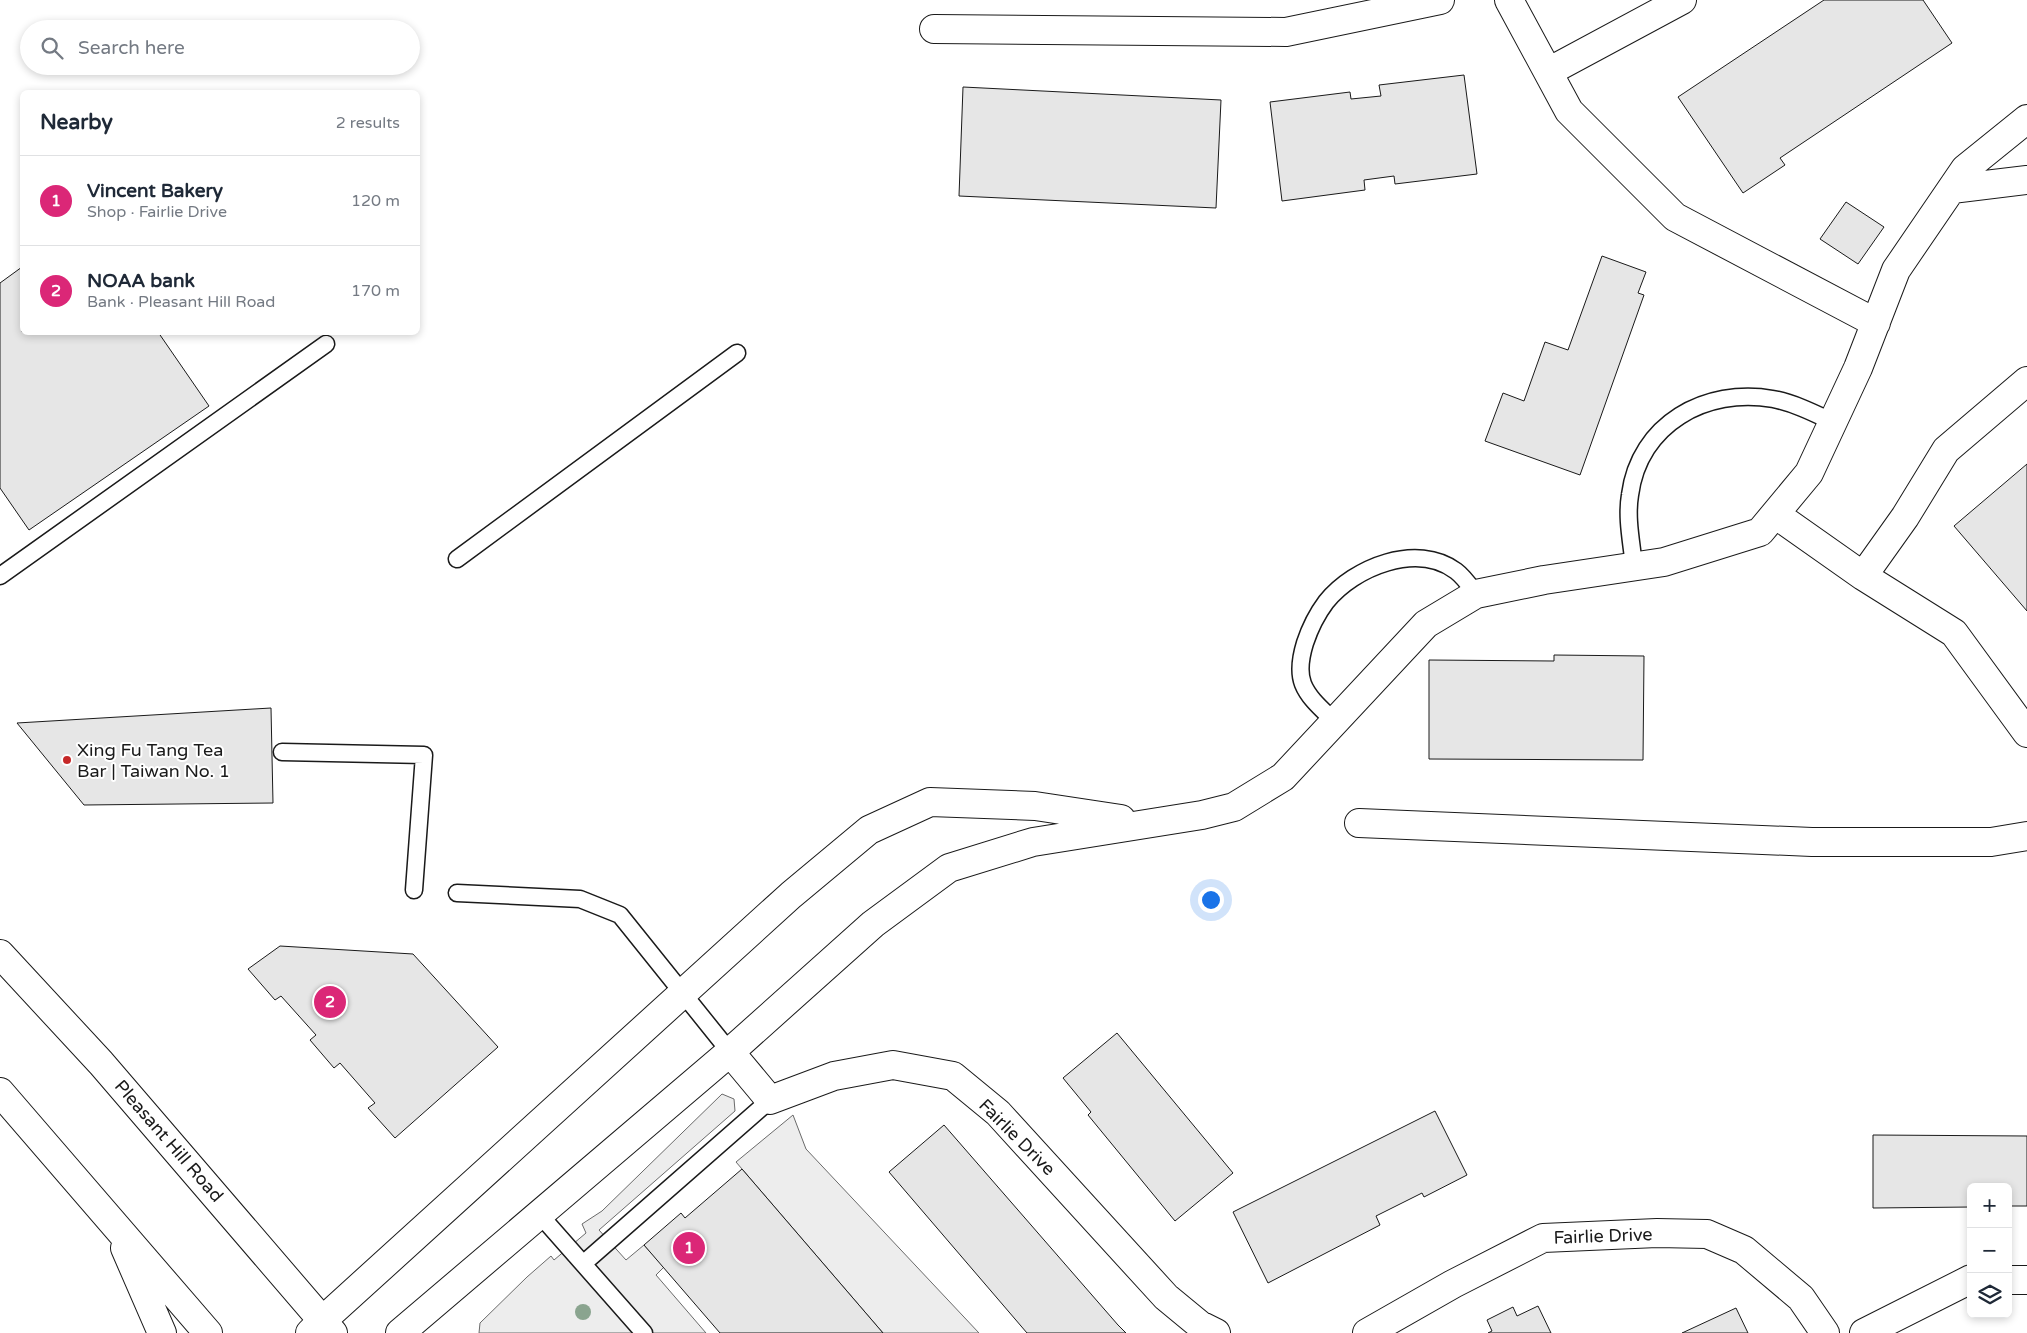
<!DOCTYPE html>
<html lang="en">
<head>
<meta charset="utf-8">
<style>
  :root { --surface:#fff; --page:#f6f6f7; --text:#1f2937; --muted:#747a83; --line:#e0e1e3; --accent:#db2777 }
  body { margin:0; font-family:"Varela Round",sans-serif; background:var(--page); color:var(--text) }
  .controls { position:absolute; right:15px; bottom:15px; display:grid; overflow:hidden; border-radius:8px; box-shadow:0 2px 8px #0003 }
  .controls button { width:45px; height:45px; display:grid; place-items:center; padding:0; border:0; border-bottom:1px solid var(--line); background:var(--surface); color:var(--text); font:25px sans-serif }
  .you { position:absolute; left:1210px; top:899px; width:18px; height:18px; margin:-12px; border:4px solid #fff; border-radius:50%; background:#1a73e8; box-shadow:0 0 0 8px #1a73e833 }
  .badge { display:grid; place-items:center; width:32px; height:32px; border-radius:50%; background:var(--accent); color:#fff; font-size:16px; font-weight:700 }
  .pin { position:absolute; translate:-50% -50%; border:2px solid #fff; box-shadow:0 1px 5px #0006 }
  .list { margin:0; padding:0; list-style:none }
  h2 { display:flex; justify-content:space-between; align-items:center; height:65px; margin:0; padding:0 20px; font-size:21px }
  h2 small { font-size:16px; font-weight:400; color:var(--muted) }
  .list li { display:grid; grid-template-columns:32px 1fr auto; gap:15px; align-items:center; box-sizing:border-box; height:90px; padding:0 20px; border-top:1px solid var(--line) }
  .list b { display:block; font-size:19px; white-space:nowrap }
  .list p { margin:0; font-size:16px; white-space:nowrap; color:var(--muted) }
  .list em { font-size:16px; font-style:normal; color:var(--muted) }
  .icon { flex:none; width:28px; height:28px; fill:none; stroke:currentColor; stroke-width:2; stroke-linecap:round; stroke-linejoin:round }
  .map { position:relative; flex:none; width:2027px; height:1333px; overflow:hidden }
  .search { position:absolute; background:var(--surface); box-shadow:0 2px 8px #0003; left:20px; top:20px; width:400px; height:55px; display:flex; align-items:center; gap:12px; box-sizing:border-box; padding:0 18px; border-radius:28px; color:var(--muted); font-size:19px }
  .panel { position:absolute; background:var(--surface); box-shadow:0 2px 8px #0003; left:20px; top:90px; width:400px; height:245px; border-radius:8px }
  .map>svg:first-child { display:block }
  .built { fill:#ededed; stroke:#6a6a6a }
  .building { fill:#e6e6e6; stroke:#1a1a1a }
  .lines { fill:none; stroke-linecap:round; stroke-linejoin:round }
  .lane-casing { stroke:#1a1a1a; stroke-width:19 }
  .street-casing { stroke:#1a1a1a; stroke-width:30 }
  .secondary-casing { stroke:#1a1a1a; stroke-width:30 }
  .highway-casing { stroke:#1a1a1a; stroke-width:30 }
  .lane { stroke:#fff; stroke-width:16 }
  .street { stroke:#fff; stroke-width:28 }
  .secondary { stroke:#fff; stroke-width:28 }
  .highway { stroke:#fff; stroke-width:28 }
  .tree { fill:#8aa48f }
  .poi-dot { fill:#c62828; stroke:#fff; stroke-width:2 }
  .labels { text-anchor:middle; stroke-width:4; stroke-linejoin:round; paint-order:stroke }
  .poi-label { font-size:18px; fill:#1a1a1a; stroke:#fff; text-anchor:start }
  .street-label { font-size:18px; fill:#1a1a1a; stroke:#fff }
</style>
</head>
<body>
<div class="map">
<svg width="2027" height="1333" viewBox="0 0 2027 1333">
  <rect width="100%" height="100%" fill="#fff"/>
  <path class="built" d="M722 1094 734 1099 735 1111 599 1230 626 1260 644 1245 664 1267 656 1275 706 1333H479L480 1323 527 1277 551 1256 554 1260 586 1233 582 1224 602 1211Z
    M793 1115 806 1149 979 1333H883L736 1162Z"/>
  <path class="building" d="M1824 0H1923L1952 43 1780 158 1785 165 1743 193 1678 97Z
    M1464 75 1477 174 1395 184 1394 176 1364 180 1365 190 1282 201 1270 102 1350 92 1351 99 1381 96 1379 85Z
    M963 87 1221 100 1216 208 959 196Z
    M1846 202 1884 227 1858 264 1820 239Z
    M1602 256 1646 272 1638 293 1644 295 1580 475 1485 441 1503 393 1524 401 1545 342 1568 350Z
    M22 267V332H158L209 406 29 530 0 488V283Z
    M2027 464V611L1954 526Z
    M1554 655 1644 656 1643 760 1429 759V660L1554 661Z
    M271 708 273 803 84 805 17 723Z
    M280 946 413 954 498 1047 395 1138 368 1108 375 1103 340 1063 334 1068 310 1040 316 1035 281 996 275 1000 248 969Z
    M1117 1033 1233 1173 1175 1221 1088 1115 1091 1112 1063 1078Z
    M1435 1111 1467 1175 1424 1197 1422 1193 1376 1216 1380 1225 1268 1283 1233 1212Z
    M944 1125 1118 1325 1126 1333H1027L889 1172Z
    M1873 1135 2027 1136V1206H2011V1214H2008V1187H1971V1207L1873 1208Z
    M742 1169 883 1333H720L644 1245 681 1213 685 1218Z
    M1538 1306 1551 1333H1488L1492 1331 1487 1320 1513 1307 1517 1316Z
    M1736 1308 1748 1333H1682Z"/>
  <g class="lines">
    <defs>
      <path id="lane" d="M457 559 737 353
        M1634 567C1632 544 1626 519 1630 495 1639 424 1706 387 1773 399 1794 403 1814 413 1833 422
        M0 576 326 344
        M1335 722C1323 710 1309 699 1303 684 1298 671 1301 656 1305 643 1310 628 1317 614 1326 602 1354 567 1417 542 1456 571 1464 577 1470 586 1476 594
        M282 752 424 755 414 890
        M457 893 580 899 620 915 730 1052
        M540 1215 644 1333
        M584 1263 770 1100"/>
      <path id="street" d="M1509 0 1569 111 1675 217 1876 323
        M934 29 1286 32 1440 0
        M1548 72 1682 0
        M1952 189 2027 180
        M1775 514 1863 576 1954 633 2027 733
        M1863 576 1905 517 1946 450 2027 381
        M1359 823 1812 842H1991L2027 836
        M730 1052 770 1100 834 1076 893 1065 953 1076 998 1113 1166 1297 1200 1325 1216 1333
        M2008 1280H2027
        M323 1320 791 895 869 830 930 802 1035 806 1121 819
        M400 1333 730 1052 873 924 949 868 1033 842 1202 815 1234 807 1283 777 1426 624 1476 594 1544 580 1664 562 1760 532 1809 473 1858 368 1896 270 1965 169 2027 119
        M1367 1333 1453 1284 1543 1238 1657 1233 1707 1234 1744 1250 1801 1298 1825 1333
        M1864 1333 1971 1279"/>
      <path id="secondary" d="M310 1333 323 1320"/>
      <path id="highway" d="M0 954 101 1063 333 1333
        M0 1092 208 1333
        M125 1248 162 1333"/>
    </defs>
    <use href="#lane" class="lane-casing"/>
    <use href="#street" class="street-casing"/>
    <use href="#secondary" class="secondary-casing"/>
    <use href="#highway" class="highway-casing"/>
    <use href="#lane" class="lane"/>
    <use href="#street" class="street"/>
    <use href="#secondary" class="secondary"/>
    <use href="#highway" class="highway"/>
  </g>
  <circle class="tree" cx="583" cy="1312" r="8"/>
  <circle class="poi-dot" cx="67" cy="760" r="5"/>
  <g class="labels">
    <g class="poi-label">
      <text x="77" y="756">Xing Fu Tang Tea<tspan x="77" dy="21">Bar | Taiwan No. 1</tspan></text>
    </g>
    <g class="street-label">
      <text transform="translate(1017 1137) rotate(45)" y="6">Fairlie Drive</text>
      <text transform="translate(169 1141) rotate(49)" y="6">Pleasant Hill Road</text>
      <text transform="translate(1603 1236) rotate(-2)" y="6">Fairlie Drive</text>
    </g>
  </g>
</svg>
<div class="controls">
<button>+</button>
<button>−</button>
<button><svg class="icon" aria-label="layers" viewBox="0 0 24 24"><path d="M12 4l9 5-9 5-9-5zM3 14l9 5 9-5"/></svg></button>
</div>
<div class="you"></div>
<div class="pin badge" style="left:689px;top:1248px">1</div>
<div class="pin badge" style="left:330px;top:1002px">2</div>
<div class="search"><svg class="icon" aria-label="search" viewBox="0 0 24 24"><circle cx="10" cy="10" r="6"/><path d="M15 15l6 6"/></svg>Search here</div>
<section class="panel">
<h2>Nearby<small>2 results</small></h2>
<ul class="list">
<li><span class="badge">1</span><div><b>Vincent Bakery</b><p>Shop · Fairlie Drive</p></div><em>120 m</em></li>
<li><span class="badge">2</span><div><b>NOAA bank</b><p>Bank · Pleasant Hill Road</p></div><em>170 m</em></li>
</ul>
</section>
</div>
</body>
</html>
